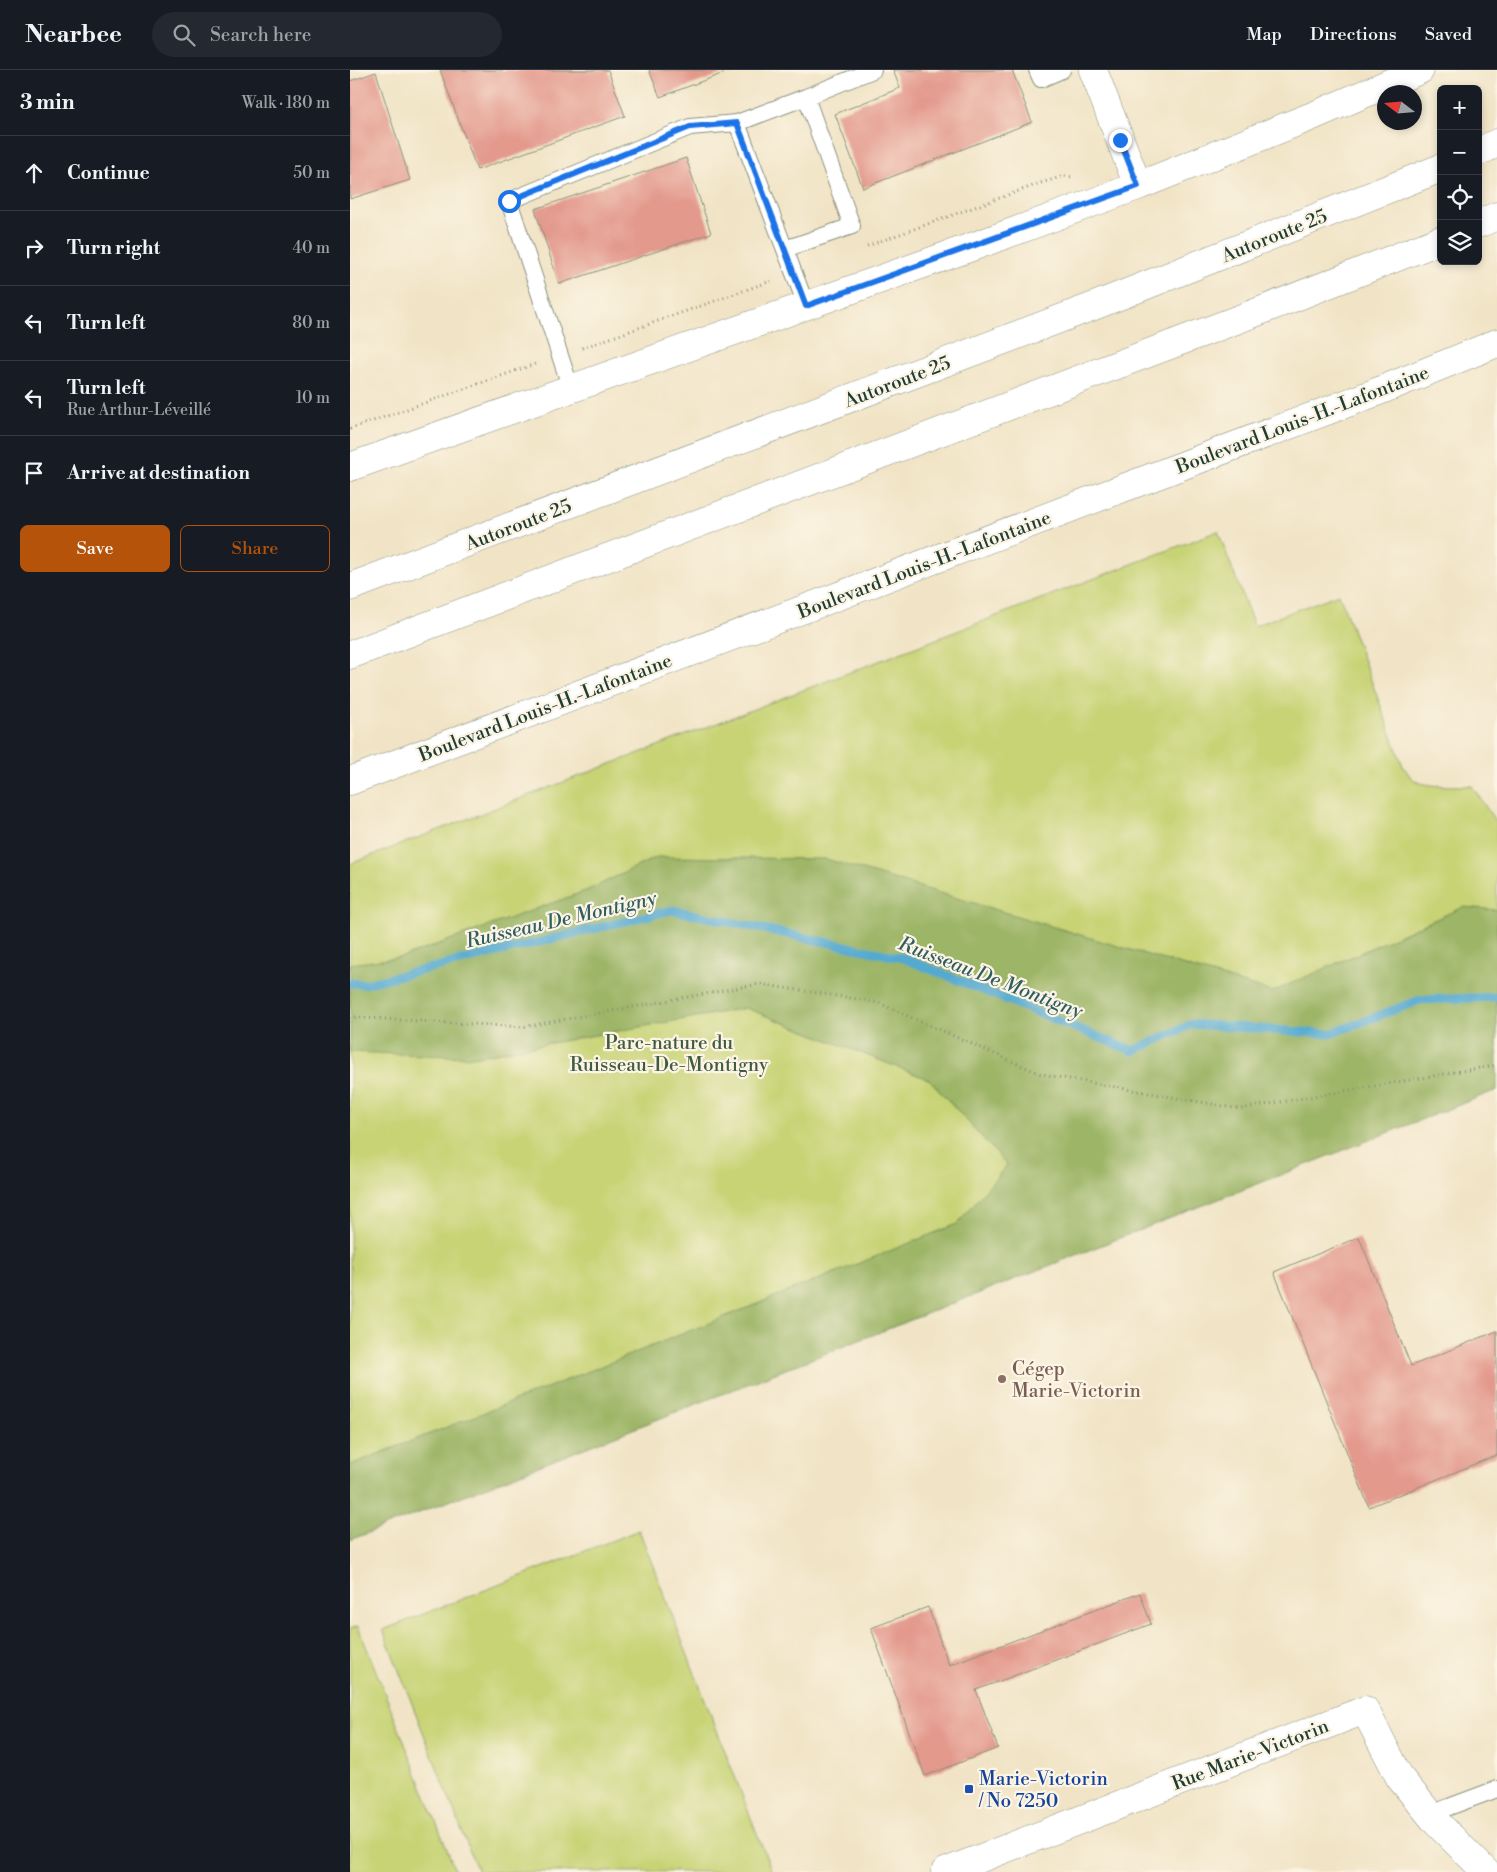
<!DOCTYPE html>
<html lang="en">
<head>
<meta charset="utf-8">
<style>
  :root { --surface:#171b24; --page:#242831; --text:#f1f3f6; --muted:#9ea1a6; --line:#363941; --accent:#b45309 }
  body { margin:0; font-family:"Libre Bodoni",serif; background:var(--page); color:var(--text) }
  .controls { position:absolute; right:15px; top:15px; display:grid; overflow:hidden; border-radius:8px; box-shadow:0 2px 8px #0003 }
  .controls button { width:45px; height:45px; display:grid; place-items:center; padding:0; border:0; border-bottom:1px solid var(--line); background:var(--surface); color:var(--text); font:25px sans-serif }
  .compass { position:absolute; left:1027px; top:15px; width:45px; height:45px; border-radius:50%; background:var(--surface); box-shadow:0 2px 8px #0003; rotate:286deg }
  .stop { position:absolute; width:15px; height:15px; margin:-11px; border:4px solid #1a73e8; border-radius:50%; background:#fff }
  .stop.end { background:#1a73e8; border-color:#fff; box-shadow:0 1px 5px #0008 }
  .list { margin:0; padding:0; list-style:none }
  h2 { display:flex; justify-content:space-between; align-items:center; height:65px; margin:0; padding:0 20px; font-size:21px }
  h2 small { font-size:16px; font-weight:400; color:var(--muted) }
  .list li { display:grid; grid-template-columns:32px 1fr auto; gap:15px; align-items:center; box-sizing:border-box; height:75px; padding:0 20px; border-top:1px solid var(--line) }
  .list b { display:block; font-size:19px; white-space:nowrap }
  .list p { margin:0; font-size:16px; white-space:nowrap; color:var(--muted) }
  .list em { font-size:16px; font-style:normal; color:var(--muted) }
  .actions { display:flex; gap:10px; padding:15px 20px }
  .actions a { flex:1; padding:11px 0; border:1px solid var(--accent); border-radius:8px; text-align:center; font-size:18px; color:var(--accent) }
  .actions .main { background:var(--accent); color:#fff }
  .icon { flex:none; width:28px; height:28px; fill:none; stroke:currentColor; stroke-width:2; stroke-linecap:round; stroke-linejoin:round }
  .map { position:relative; flex:none; width:1147px; height:1802px; overflow:hidden }
  header { display:flex; align-items:center; gap:30px; box-sizing:border-box; height:70px; padding:0 25px; background:var(--surface); border-bottom:1px solid var(--line) }
  header strong { font-size:24px }
  nav { display:flex; gap:28px; margin-inline-start:auto; font-size:18px }
  .search { width:350px; height:45px; background:var(--page); display:flex; align-items:center; gap:12px; box-sizing:border-box; padding:0 18px; border-radius:28px; color:var(--muted); font-size:19px }
  main { display:flex }
  aside { flex:1; background:var(--surface) }
  .map>svg:first-child { display:block }
  .green { fill:#c7d375; stroke:#738854 }
  .forest { fill:#9db566; stroke:#5e794d }
  .lines { fill:none; stroke-linecap:round; stroke-linejoin:round }
  .stream { stroke:#53a9cf; stroke-width:9 }
  .building { fill:#e3998c }
  .service-casing { stroke:#88907d; stroke-width:18 }
  .minor-casing { stroke:#88907d; stroke-width:29 }
  .secondary-casing { stroke:#88907d; stroke-width:29 }
  .motorway-casing { stroke:#88907d; stroke-width:29 }
  .path { stroke:#88907d; stroke-width:3; stroke-dasharray:1 4; stroke-linecap:butt }
  .service { stroke:#fff; stroke-width:16 }
  .minor { stroke:#fff; stroke-width:28 }
  .secondary { stroke:#fff; stroke-width:28 }
  .motorway { stroke:#fff; stroke-width:28 }
  .route { stroke:#1a73e8; stroke-width:6 }
  .education-dot { fill:#8d6e63; stroke:#fcf5e5; stroke-width:2 }
  .transit-dot { fill:#1a4fb4; stroke:#fcf5e5; stroke-width:2 }
  .labels { text-anchor:middle; stroke-width:4.5; stroke-linejoin:round; paint-order:stroke }
  .street-label { font-size:19px; fill:#1f3d34; stroke:#fcf5e5 }
  .park-label { font-size:19px; fill:#415b41; stroke:#fcf5e5 }
  .education-label { font-size:19px; fill:#785e54; stroke:#fcf5e5; text-anchor:start }
  .transit-label { font-size:19px; fill:#164399; stroke:#fcf5e5; text-anchor:start }
  .water-label { font-size:20px; font-style:italic; fill:#2f5d62; stroke:#fcf5e5 }
</style>
</head>
<body>
<header>
<strong>Nearbee</strong>
<div class="search"><svg class="icon" aria-label="search" viewBox="0 0 24 24"><circle cx="10" cy="10" r="6"/><path d="M15 15l6 6"/></svg>Search here</div>
<nav><a>Map</a><a>Directions</a><a>Saved</a></nav>
</header>
<main>
<aside>
<h2>3 min<small>Walk · 180 m</small></h2>
<ul class="list">
<li><svg class="icon" aria-label="ahead" viewBox="0 0 24 24"><path d="M12 20V5M6 11l6-6 6 6"/></svg><div><b>Continue</b></div><em>50 m</em></li>
<li><svg class="icon" aria-label="right" viewBox="0 0 24 24"><path d="M7 20v-9h11M14 6l5 5-5 5"/></svg><div><b>Turn right</b></div><em>40 m</em></li>
<li><svg class="icon" aria-label="left" viewBox="0 0 24 24"><path d="M17 20v-9H6M10 6l-5 5 5 5"/></svg><div><b>Turn left</b></div><em>80 m</em></li>
<li><svg class="icon" aria-label="left" viewBox="0 0 24 24"><path d="M17 20v-9H6M10 6l-5 5 5 5"/></svg><div><b>Turn left</b><p>Rue Arthur-Léveillé</p></div><em>10 m</em></li>
<li><svg class="icon" aria-label="arrive" viewBox="0 0 24 24"><path d="M6 21V4h12l-3 4 3 4H6"/></svg><div><b>Arrive at destination</b></div></li>
</ul>
<div class="actions"><a class="main">Save</a><a>Share</a></div>
</aside>
<div class="map">
<svg width="1147" height="1802" viewBox="0 0 1147 1802">
  <rect width="100%" height="100%" fill="#fcf5e5"/>
  <filter id="ink" filterUnits="userSpaceOnUse"><feTurbulence type="fractalNoise" baseFrequency=".02" numOctaves="2"/><feDisplacementMap in="SourceGraphic" scale="10" xChannelSelector="R" yChannelSelector="G"/><feConvolveMatrix kernelMatrix="1 2 1 2 8 2 1 2 1" color-interpolation-filters="sRGB"/></filter>
  <filter id="wash" filterUnits="userSpaceOnUse"><feTurbulence type="fractalNoise" baseFrequency=".0096" numOctaves="4" result="noise"/><feDisplacementMap in="SourceGraphic" scale="20" xChannelSelector="R" yChannelSelector="G"/><feGaussianBlur stdDeviation="1.12" result="paint"/><feColorMatrix in="noise" values="0 0 0 0 0 0 0 0 0 0 0 0 0 0 0 0 0 1.4 0 .05"/><feComposite in="paint" operator="in"/></filter>
  <g filter="url(#wash)">
    <rect width="100%" height="100%" fill="#f1e4c6"/>
    <path class="green" d="M868 461 904 556 989 524 1053 696C1057 701 1060 708 1066 711 1079 718 1106 715 1122 716L1147 754V986L0 1417V794Z
      M289 1460 422 1802H128L33 1560Z
      M8 1556 106 1802H0V1559Z"/>
    <path class="forest" d="M307 787 476 789 922 922 1113 837 1147 840V1020L0 1470V1395L184 1323 607 1154 657 1095 580 1010 396 938 123 987 0 982V894L53 887 238 820Z"/>
    <g class="lines">
      <path class="stream" d="M0 913 15 914 322 840 553 888 783 981 842 954 980 964 1070 930 1147 927"/>
    </g>
    <g id="blocks">
      <path class="building" d="M90 0H258L275 46 127 100Z
        M299 0H382L310 27Z
        M543 0H662L682 52 513 118 485 44 550 18Z
        M26 2 60 110 0 129V11Z
        M336 88 361 163 209 214 185 139Z
        M1009 1167 1061 1296 1147 1261V1385L1019 1437 924 1202Z
        M790 1523 801 1554 626 1620 648 1678 575 1706 521 1558 578 1537 599 1595Z"/>
    </g>
  </g>
  <g filter="url(#ink)">
    <use href="#blocks" fill-opacity="0" stroke="#88907d" stroke-width="1"/>
    <g class="lines">
      <defs>
        <path id="service" d="M687 0 691 9 712 0
          M456 27 523 0
          M387 53 456 235
          M221 319 159 131 340 57 387 53 456 27 502 156 435 179
          M1080 1744 1147 1719"/>
        <path id="minor" d="M743 0 788 116
          M595 1802 1015 1640 1050 1708 1086 1752 1136 1802"/>
        <path id="secondary" d="M0 397 630 174 788 116 965 45 1070 0
          M0 711 1024 323 1147 273"/>
        <path id="motorway" d="M1128 82 1147 73
          M1128 154 1147 146
          M0 517 744 236 1091 98
          M0 585 910 241 1091 170"/>
      </defs>
      <use href="#service" class="service-casing"/>
      <use href="#minor" class="minor-casing"/>
      <use href="#secondary" class="secondary-casing"/>
      <use href="#motorway" class="motorway-casing"/>
      <path class="path" d="M517 176 691 113 714 106 723 107
        M232 278 421 211
        M0 359 188 293
        M0 947 173 957 409 914 526 932 691 1004 890 1039 1147 995"/>
      <use href="#service" class="service"/>
      <use href="#minor" class="minor"/>
      <use href="#secondary" class="secondary"/>
      <use href="#motorway" class="motorway"/>
    </g>
  </g>
  <g class="lines" filter="url(#ink)">
    <path class="route" d="M159 131 340 57 387 53 456 236 788 116 770 70"/>
  </g>
  <circle class="education-dot" cx="652" cy="1309" r="5"/>
  <rect class="transit-dot" x="614" y="1714" width="10" height="10" rx="2.5"/>
  <g class="labels">
    <g class="street-label">
      <text transform="translate(924 165) rotate(-22)" y="7">Autoroute 25</text>
      <text transform="translate(547 311) rotate(-21)" y="7">Autoroute 25</text>
      <text transform="translate(952 349) rotate(-21)" y="7">Boulevard Louis-H.-Lafontaine</text>
      <text transform="translate(168 454) rotate(-21)" y="7">Autoroute 25</text>
      <text transform="translate(574 494) rotate(-21)" y="7">Boulevard Louis-H.-Lafontaine</text>
      <text transform="translate(195 637) rotate(-21)" y="7">Boulevard Louis-H.-Lafontaine</text>
      <text transform="translate(900 1684) rotate(-21)" y="7">Rue Marie-Victorin</text>
    </g>
    <g class="park-label">
      <text x="319" y="979">Parc-nature du<tspan x="319" dy="22">Ruisseau-De-Montigny</tspan></text>
    </g>
    <g class="education-label">
      <text x="662" y="1305">Cégep<tspan x="662" dy="22">Marie-Victorin</tspan></text>
    </g>
    <g class="transit-label">
      <text x="629" y="1715">Marie-Victorin<tspan x="629" dy="22">/ No 7250</tspan></text>
    </g>
    <g class="water-label">
      <text transform="translate(211 849) rotate(-13)" y="7">Ruisseau De Montigny</text>
      <text transform="translate(641 907) rotate(21)" y="7">Ruisseau De Montigny</text>
    </g>
  </g>
</svg>
<div class="controls">
<button>+</button>
<button>−</button>
<button><svg class="icon" aria-label="locate" viewBox="0 0 24 24"><circle cx="12" cy="12" r="6"/><path d="M12 2v4M12 18v4M2 12h4M18 12h4"/></svg></button>
<button><svg class="icon" aria-label="layers" viewBox="0 0 24 24"><path d="M12 4l9 5-9 5-9-5zM3 14l9 5 9-5"/></svg></button>
</div>
<svg class="compass" viewBox="-18 -18 36 36"><path d="M0-13l5 13h-10z" fill="#e53935"/><path d="M0 13l5-13h-10z" fill="#9ea1a6"/></svg>
<div class="stop" style="left:159px;top:131px"></div>
<div class="stop end" style="left:770px;top:70px"></div>
</div>
</main>
</body>
</html>
